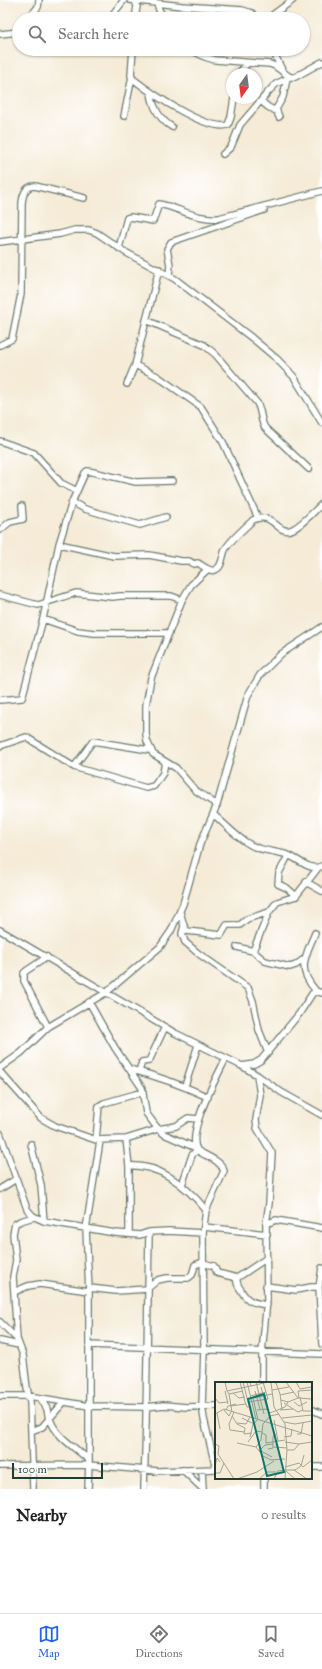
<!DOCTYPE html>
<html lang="en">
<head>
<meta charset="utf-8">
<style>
  :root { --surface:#fff; --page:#f2f2f2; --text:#222; --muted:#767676; --line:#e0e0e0; --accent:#2563eb }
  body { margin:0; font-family:"IM FELL Great Primer",serif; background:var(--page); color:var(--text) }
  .compass { position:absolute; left:226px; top:68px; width:36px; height:36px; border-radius:50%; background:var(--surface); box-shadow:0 1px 3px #0004; rotate:194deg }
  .scale { position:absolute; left:12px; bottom:10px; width:91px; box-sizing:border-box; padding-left:4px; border:2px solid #1f3d34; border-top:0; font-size:11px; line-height:14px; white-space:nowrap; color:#1f3d34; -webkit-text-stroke:3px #fff; paint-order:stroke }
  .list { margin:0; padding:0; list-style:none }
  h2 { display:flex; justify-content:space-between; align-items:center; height:52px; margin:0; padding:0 16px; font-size:17px }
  h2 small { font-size:13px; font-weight:400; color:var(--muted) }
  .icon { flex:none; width:22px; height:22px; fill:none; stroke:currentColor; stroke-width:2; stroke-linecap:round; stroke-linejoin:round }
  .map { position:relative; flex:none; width:322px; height:1489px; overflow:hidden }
  .search { position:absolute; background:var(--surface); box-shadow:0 1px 3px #0004; left:12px; right:12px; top:12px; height:44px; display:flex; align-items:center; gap:10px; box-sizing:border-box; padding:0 14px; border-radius:22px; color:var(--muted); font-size:15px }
  .sheet { height:124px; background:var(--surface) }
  nav { display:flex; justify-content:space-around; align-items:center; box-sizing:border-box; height:56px; border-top:1px solid var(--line); background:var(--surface); font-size:11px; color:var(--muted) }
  nav a { display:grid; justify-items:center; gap:2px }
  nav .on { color:var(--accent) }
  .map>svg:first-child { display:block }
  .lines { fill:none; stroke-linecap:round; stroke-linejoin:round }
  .minor-casing { stroke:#6a7a6d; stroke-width:8 }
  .minor { stroke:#fff; stroke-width:5.5 }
  .inset-road { fill:none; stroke:#9fa596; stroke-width:1 }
  .view { fill:#0f766e; fill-opacity:0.15; stroke:#0f766e; stroke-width:2 }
  .inset-edge { fill:none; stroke:#1f3d34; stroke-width:2 }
</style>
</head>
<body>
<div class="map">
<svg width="322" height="1489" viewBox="0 0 322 1489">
  <rect width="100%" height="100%" fill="#fff"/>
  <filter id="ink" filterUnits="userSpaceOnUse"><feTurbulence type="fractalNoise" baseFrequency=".025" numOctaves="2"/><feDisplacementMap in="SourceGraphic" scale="8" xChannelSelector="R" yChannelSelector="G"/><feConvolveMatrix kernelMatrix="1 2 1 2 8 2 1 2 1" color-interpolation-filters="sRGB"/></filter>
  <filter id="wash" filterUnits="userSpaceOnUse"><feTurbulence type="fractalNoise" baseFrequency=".012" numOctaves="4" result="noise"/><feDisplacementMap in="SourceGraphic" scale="16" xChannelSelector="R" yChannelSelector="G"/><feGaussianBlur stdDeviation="0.9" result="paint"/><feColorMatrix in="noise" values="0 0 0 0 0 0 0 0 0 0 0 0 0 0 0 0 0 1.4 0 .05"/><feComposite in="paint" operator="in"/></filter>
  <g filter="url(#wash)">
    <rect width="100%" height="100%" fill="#f5ebd7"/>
  </g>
  <g filter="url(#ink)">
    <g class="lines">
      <defs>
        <path id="minor" d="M130 0 182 6 242 10 252 13 256 19
          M135 1 137 6 135 19
          M157 3 159 10 165 19
          M28 19 38 7 39 0
          M109 19 124 0
          M267 19 293 0
          M0 34 19 32
          M133 49 131 76 133 79C151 93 205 131 228 125L231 117 234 98
          M189 49 205 57 215 60 270 64 275 66 290 77H295L322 62
          M272 49 282 70
          M238 74 248 63
          M151 93C153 107 159 119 172 127
          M261 101 268 107 276 111
          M124 116 132 77
          M279 117 276 109 283 97 287 79
          M223 154 231 147 240 125 269 91 276 84 290 77
          M0 242 60 234 75 230H89L97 233 125 252 175 279 252 338 277 359 294 377 322 423
          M119 248 127 218 131 217 153 221 159 204C180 208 196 220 219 218L322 191
          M169 275 170 265 167 249 171 242 264 210
          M146 320 204 345 215 354 257 403C262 412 260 420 265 428L309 469
          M0 345 12 339 21 294 22 203C23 195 25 186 35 186L84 198
          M135 365 157 376 201 407 223 442 258 518
          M127 384 135 365 159 269
          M0 441 34 453 61 483 77 491
          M72 502 85 509 140 525 166 517
          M0 530 10 522 23 519 22 506
          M59 544 114 556 149 555 181 561H189L194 564 198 563C203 566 209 572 215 570 223 567 222 556 225 550 229 541 245 528 253 520 274 510 277 537 293 529 302 525 314 511 322 504
          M208 569 191 585 182 600 151 678 146 705V734L147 741 153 754 176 768 195 790 217 805
          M0 595 38 605 76 593 112 597 120 596H171L182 600
          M43 619 78 631 94 633H169
          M0 700 22 698 43 619 59 544 72 502 85 473 87 471 93 472 136 482 172 481
          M0 746 26 737 74 767 146 788 154 786 163 773 165 762
          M74 767 93 741 149 750
          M213 814C225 824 236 837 249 844 259 851 276 851 288 855 298 859 311 872 322 866
          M288 856 279 873 278 884 287 888 296 896
          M306 882 322 891
          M180 912 184 926 187 931 221 935 227 925H240L247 919 269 912
          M184 926 182 934 185 942 199 954 248 988 253 1001 259 1030 268 1053
          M0 930 175 1033 242 1066 257 1075 281 1092 322 1115
          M315 933C305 958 296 968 316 991
          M237 947 253 951 265 961 290 967 296 965 304 959
          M253 951 269 912 277 902 296 896 318 868
          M47 957 26 971 24 973V981L48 1027
          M89 1002 115 1048 142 1088 146 1113 158 1129 164 1134 196 1148
          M242 1066 254 1064 261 1060 299 1014 312 994 316 991 322 993
          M0 1068 21 1053 48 1027 107 992 160 947 171 931 183 904 200 844 217 805 248 695 260 675 281 654 322 627
          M129 1069C157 1076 182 1085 208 1097
          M139 1071 142 1062 149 1061 165 1027
          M0 1072 41 1118 55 1126 96 1140 126 1139 158 1129 176 1126 188 1118 198 1119
          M257 1075 260 1095 256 1120 257 1128 272 1153 269 1203 266 1224 267 1300 262 1353V1383
          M185 1086 198 1045
          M0 1133 27 1209 33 1216 44 1221 115 1233 140 1235 149 1232 169 1231 203 1233
          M126 1139 129 1166V1234
          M96 1140 99 1106 104 1103 143 1092
          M31 1144 41 1185 44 1221
          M129 1166C160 1164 187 1187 206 1210
          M182 1185 192 1155 197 1150
          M0 1189 16 1179
          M266 1224 276 1220 322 1228
          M204 1227 267 1234
          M203 1263 214 1266 217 1273 237 1278C236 1283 238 1286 241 1290 247 1302 254 1303 267 1305
          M322 1268 319 1287 322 1344
          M237 1278 267 1258
          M266 1286 296 1290 311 1287H319
          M89 1288 116 1291 148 1289
          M148 1288 158 1280 167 1278H188L192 1275 195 1265 203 1262
          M14 1292 28 1286 40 1284 89 1291
          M0 1322 17 1339
          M0 1341 19 1345
          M89 1345 322 1354
          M0 1396H29L89 1406 146 1407 164 1405 186 1407 216 1406
          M41 1399 47 1409 49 1420
          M311 1409 322 1414
          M50 1419C56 1437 76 1448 89 1460
          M31 1431 42 1427 64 1402
          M0 1466 88 1465 158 1471 216 1469
          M311 1467H322
          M216 1469 204 1419 202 1406 204 1350 203 1233 206 1210 224 1171C220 1159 206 1157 197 1150 186 1132 217 1077 226 1058
          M183 1470 203 1489
          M202 1470 203 1489
          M33 1489 30 1402 27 1388 23 1355 17 1339 13 1277 16 1260 13 1234 15 1224 20 1221 34 1217
          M88 1489 89 1460V1291L86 1229 100 1141
          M144 1489 146 1421 149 1232
          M264 1489V1478"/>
      </defs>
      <use href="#minor" class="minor-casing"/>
      <use href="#minor" class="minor"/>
    </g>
  </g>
  <g transform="translate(215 1382)">
    <rect width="97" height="97" fill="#f5ebd7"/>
    <path class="inset-road" d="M10 0 12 9 36 4M25 0 30 20 32 25H35M28 0 37 36M32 0 41 37M35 0 36 4 53 0M41 0 49 32M56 0 59 25 70 42 72 68 70 97M57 0 61 1 65 12 67 28M71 0 83 16 97 17M81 0 85 7 97 5M46 5 52 27M57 8 74 5M10 9 13 22M12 9 14 12 28 9M40 9 45 27M18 11 24 16 30 15M14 12 17 30M65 13 79 10M35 14 51 10M85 15 88 29H97M0 16 4 21 12 20M38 16 43 38M39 16 57 12M84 16 83 9 97 8M66 18 73 20 83 16M33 20 53 17 48 0M79 20 84 24 92 20M69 21 83 30 88 28M15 24 31 22M9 28 14 34 16 30M11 28 13 24 21 22M42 28 51 27 55 31 70 25 73 20M65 28 78 27M19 30 14 42 15 48 29 50M2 31 5 47M0 32 9 27 97 54M17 34 22 42 30 46 29 52 37 51M27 36 39 42 42 38M67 36 97 33M59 38 63 59M69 40 80 42 97 39M22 41 31 42 35 35M47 51 51 53V61M82 52H86L88 41M35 55 38 42M69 55 76 54 77 47M33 60 41 49 47 50M70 60 84 62 97 60M22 61 41 65 48 74 56 78 70 77M51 61 70 58M0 62 4 64 3 72 19 97M41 65 46 58 48 42 55 34 64 32M59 65 72 66M53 67 58 66V54L61 52M72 68H79L84 62M44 69 50 63 58 62M46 69 57 75M0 84 2 76 5 80M70 85 84 81 88 85 97 78M70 88H80L86 84 89 73M79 88 92 97M71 89 80 97M0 91H5L9 81M22 97 42 90 59 79M44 97 52 90H61M59 97 63 89 70 88"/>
    <path class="view" d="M49 12 69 90 52 94 33 17Z"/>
    <rect width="97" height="97" class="inset-edge"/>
  </g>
</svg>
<svg class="compass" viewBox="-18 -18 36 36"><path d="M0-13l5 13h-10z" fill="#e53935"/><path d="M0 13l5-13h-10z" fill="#767676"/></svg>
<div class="scale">100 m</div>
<div class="search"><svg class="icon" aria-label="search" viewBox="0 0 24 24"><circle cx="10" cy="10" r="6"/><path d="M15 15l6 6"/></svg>Search here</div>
</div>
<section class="sheet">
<h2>Nearby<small>0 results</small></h2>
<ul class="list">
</ul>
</section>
<nav>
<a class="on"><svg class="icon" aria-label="map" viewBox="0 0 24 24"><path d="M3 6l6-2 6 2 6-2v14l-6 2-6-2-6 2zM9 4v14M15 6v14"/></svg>Map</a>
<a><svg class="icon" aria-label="directions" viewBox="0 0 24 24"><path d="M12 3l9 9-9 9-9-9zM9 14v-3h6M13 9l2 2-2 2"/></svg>Directions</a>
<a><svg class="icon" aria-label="saved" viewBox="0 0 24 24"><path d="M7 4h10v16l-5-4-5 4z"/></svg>Saved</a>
</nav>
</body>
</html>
